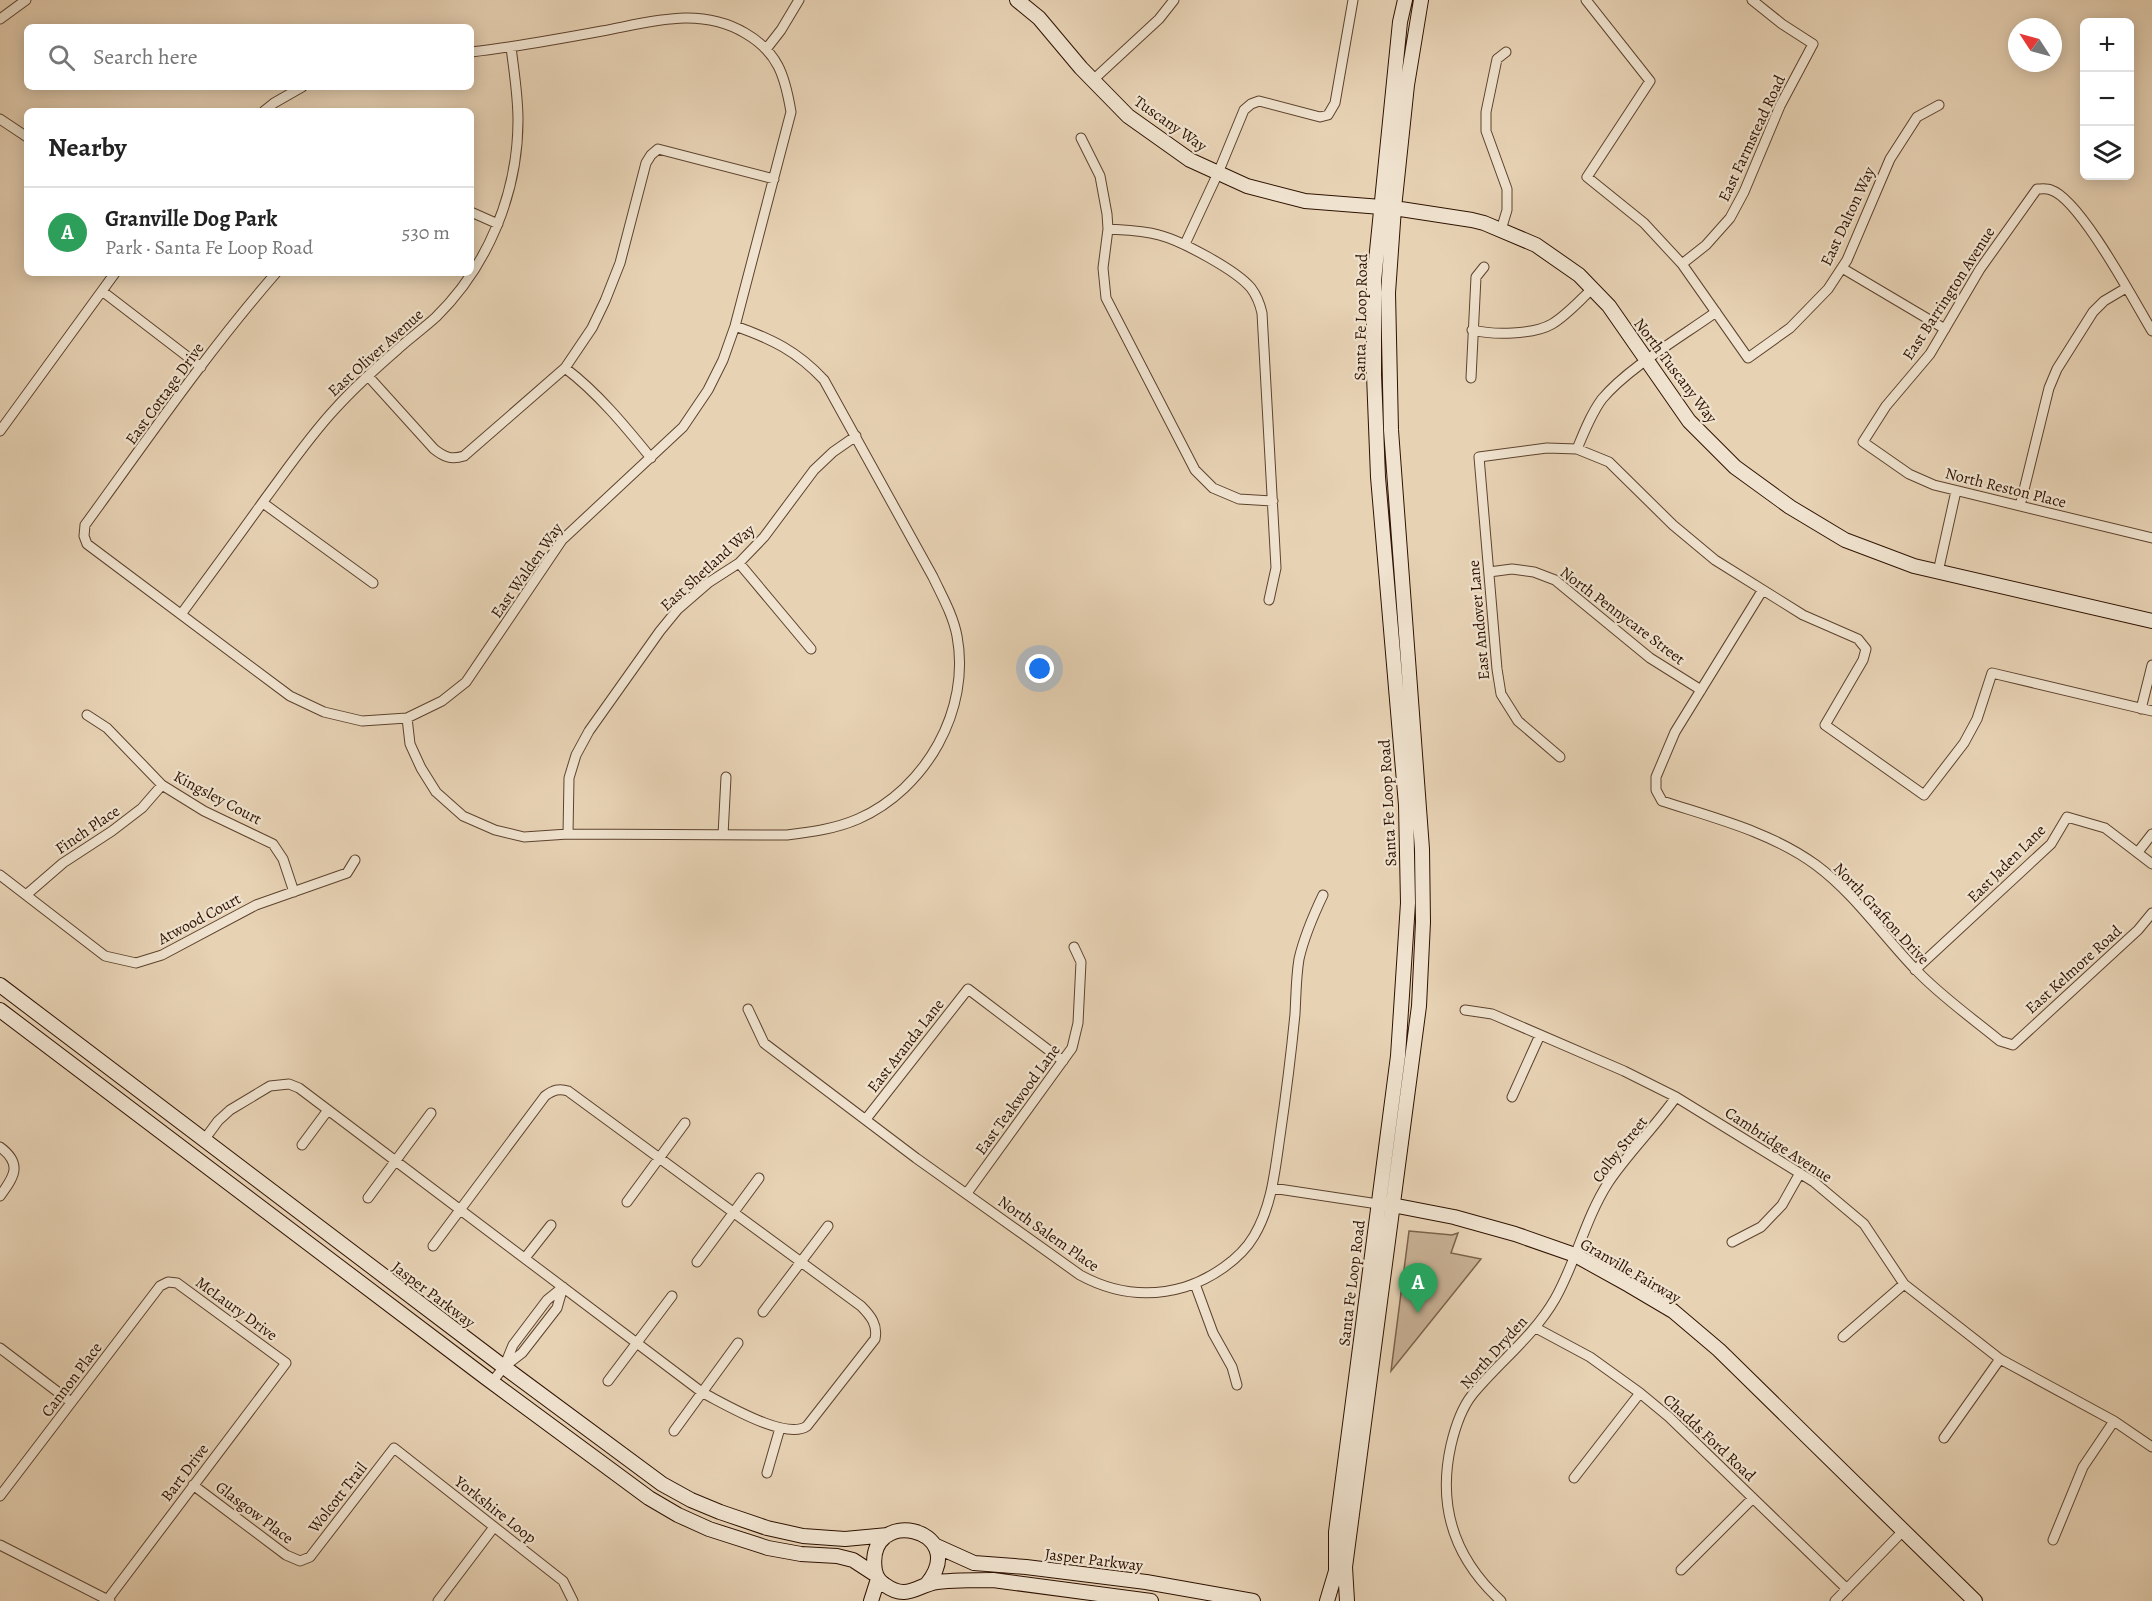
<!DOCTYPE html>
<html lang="en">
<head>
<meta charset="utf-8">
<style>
  :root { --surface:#fff; --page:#f2f2f2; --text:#222; --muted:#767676; --line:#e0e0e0; --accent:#8f2418 }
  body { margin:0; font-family:Alegreya,serif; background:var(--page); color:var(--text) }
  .controls { position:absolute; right:18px; top:18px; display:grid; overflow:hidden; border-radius:9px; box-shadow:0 3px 15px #0003 }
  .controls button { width:54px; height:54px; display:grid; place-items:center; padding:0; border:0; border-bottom:2px solid var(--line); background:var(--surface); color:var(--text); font:30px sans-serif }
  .compass { position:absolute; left:2008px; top:18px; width:54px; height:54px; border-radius:50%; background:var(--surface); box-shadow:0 3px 15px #0003; rotate:306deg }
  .you { position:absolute; left:1040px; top:669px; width:21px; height:21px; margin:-15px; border:4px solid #fff; border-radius:50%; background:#1a73e8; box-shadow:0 0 0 9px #1a73e833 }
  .badge { display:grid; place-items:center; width:39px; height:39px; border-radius:50%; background:var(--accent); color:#fff; font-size:20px; font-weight:700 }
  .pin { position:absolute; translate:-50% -50px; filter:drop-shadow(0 2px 3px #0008) }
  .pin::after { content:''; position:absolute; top:32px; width:21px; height:18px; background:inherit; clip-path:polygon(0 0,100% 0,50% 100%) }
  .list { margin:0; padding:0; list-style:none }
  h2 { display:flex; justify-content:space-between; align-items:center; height:78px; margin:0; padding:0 24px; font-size:26px }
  h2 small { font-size:20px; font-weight:400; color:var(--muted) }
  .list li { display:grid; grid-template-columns:39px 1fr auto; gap:18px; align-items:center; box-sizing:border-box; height:90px; padding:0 24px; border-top:2px solid var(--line) }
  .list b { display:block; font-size:22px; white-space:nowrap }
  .list p { margin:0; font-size:20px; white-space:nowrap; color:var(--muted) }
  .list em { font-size:20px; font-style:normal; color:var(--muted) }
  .icon { flex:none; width:33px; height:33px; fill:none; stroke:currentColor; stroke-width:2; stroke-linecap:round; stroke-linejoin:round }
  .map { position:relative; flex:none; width:2152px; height:1601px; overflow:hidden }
  .search { position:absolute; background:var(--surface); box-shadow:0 3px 15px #0003; left:24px; top:24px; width:450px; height:66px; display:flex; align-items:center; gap:15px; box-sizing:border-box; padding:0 21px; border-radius:9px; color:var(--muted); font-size:22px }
  .panel { position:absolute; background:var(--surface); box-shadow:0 3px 15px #0003; left:24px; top:108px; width:450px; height:168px; border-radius:9px }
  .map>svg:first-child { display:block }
  .green { fill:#c8b195; stroke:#7c624a; stroke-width:1.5 }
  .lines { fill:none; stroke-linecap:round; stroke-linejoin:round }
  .street-casing { stroke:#5d422d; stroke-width:11 }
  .secondary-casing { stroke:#2f1200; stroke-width:16 }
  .street { stroke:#efe2ce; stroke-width:9 }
  .secondary { stroke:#efe2ce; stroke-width:14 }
  .labels { text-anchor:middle; stroke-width:4.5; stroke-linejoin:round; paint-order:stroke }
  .street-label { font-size:16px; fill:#2f1200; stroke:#efe2ce }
</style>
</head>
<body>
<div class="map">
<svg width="2152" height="1601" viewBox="0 0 2152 1601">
  <rect width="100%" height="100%" fill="#e7d2b4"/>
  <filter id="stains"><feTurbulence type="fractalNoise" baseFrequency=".00333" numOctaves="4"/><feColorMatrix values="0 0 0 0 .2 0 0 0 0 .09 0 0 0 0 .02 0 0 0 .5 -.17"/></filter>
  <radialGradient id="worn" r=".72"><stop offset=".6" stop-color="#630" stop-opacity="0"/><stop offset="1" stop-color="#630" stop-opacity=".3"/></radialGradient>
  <path class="green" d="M1409 1231 1452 1235 1458 1233 1451 1253 1481 1259 1391 1371Z"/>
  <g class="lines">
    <defs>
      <path id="street" d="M1586 0 1650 81 1587 177 1644 223 1682 264 1748 358 1790 328 1828 289 1847 260 1890 159 1917 117 1939 105
        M0 19 26 0
        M767 48 781 30 799 0
        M1093 80 1159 19 1174 0
        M264 111 274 103 302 87
        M0 119 27 137
        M1081 138 1100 176 1107 214 1108 229 1103 268 1106 298 1195 470 1213 488 1239 499 1273 501
        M471 212 498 224
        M1108 229C1125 230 1142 230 1159 235 1182 241 1236 270 1251 288 1257 296 1260 304 1262 313L1276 568 1269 600
        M1501 230 1507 210V189L1486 131V112L1497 59 1506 52
        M1185 244 1218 173 1244 110 1251 104 1259 101 1320 117 1328 115 1335 103 1353 0
        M1682 264 1706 245 1730 218 1744 192 1780 106 1813 44 1782 24 1752 0
        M1842 268 1945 329
        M276 273C207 352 147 440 85 525L84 536 87 544 290 696 324 712 362 721 407 718 442 701 466 682 562 540 683 427 708 390 723 360 735 326 791 112C785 76 778 52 745 33 699 6 651 22 602 31 559 39 515 47 471 52
        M102 291 201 367
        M1472 330C1493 335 1533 335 1552 324 1567 315 1580 300 1592 289
        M2152 331C2134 301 2080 199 2051 190 2047 188 2041 189 2037 189L1980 269 1930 354 1886 406 1863 442 1909 474 1934 485 2152 538
        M565 368C598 393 625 426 651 458
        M368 376 434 449C444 457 451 460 464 456L565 368 592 328 605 301 620 263 646 163 651 155 658 149 774 179
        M1471 378 1476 277 1484 267
        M0 431 115 273
        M1577 449C1584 432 1591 414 1602 399 1628 368 1681 337 1716 312
        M263 503 373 583
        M2020 506 2049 388 2057 369 2093 312 2104 301 2126 288
        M739 563 811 649
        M1489 572 1512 569 1534 572 1555 580 1650 658 1701 690
        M1938 572 1956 491
        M1762 591 1675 732 1656 777V790L1662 801C1714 818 1771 832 1816 865 1855 894 1883 936 1917 971 1942 997 1972 1018 2000 1041L2013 1045 2138 930 2152 913
        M182 613C210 575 238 537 265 499 288 468 309 437 335 409 354 388 376 368 398 349 410 338 424 328 436 317 488 266 518 193 518 120 518 95 514 72 511 47
        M2141 709 2152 665
        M87 715 107 728 162 785 204 811 273 844 283 859 294 892
        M407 718 410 744 421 768 436 792 463 816 495 830 524 837 568 834 787 835C811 832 835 829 858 819 926 789 971 710 957 636 953 615 942 596 933 577L824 380C797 351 772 339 735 326
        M1560 757 1518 721 1501 694 1497 669 1479 457 1547 448 1577 449 1609 462 1673 525 1715 560 1803 615 1858 639 1866 649 1863 660 1825 725 1924 795 1964 743 1977 719 1992 673 2152 711
        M568 834 569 778 576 755 589 731 660 631 678 609 708 583 739 563 764 537 814 470 833 452 856 436
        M723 835 726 777
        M2138 852 2152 834
        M0 875 105 956 136 963 162 955 256 905 347 873 355 860
        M26 895 63 863 112 831 142 808 162 785
        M1915 970 2051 844 2067 817 2105 828 2152 864
        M748 1009 764 1043 916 1158 1080 1275C1113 1293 1148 1298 1185 1287 1210 1279 1240 1260 1254 1236 1272 1206 1275 1170 1280 1136 1286 1095 1291 1055 1295 1014 1296 996 1296 977 1299 959 1304 937 1313 916 1323 895
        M1465 1010 1492 1014 1624 1071 1676 1097 1814 1182 1864 1224 1904 1284 2000 1359 2114 1421 2152 1447
        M1512 1097 1540 1035
        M866 1119 968 989 1063 1061
        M204 1140 218 1121 230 1110 270 1086 289 1084 299 1088 703 1393C725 1404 786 1441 807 1426L875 1339C878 1325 871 1316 861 1306L568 1091C559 1088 553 1090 545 1096L433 1246
        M302 1145 328 1110
        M0 1147C23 1164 14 1177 0 1196
        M1272 1188 1378 1204
        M967 1193 1072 1048 1078 1023 1081 962 1074 947
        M368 1198 431 1113
        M627 1202 685 1123
        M1732 1242 1761 1227 1782 1205 1800 1173
        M525 1258 551 1225
        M697 1262 759 1178
        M1195 1284 1213 1333 1232 1367 1237 1385
        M763 1312 828 1226
        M1536 1328 1590 1357 1640 1393 1669 1417 1847 1589
        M1843 1337 1904 1284
        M0 1348 71 1402
        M504 1367 522 1353 557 1308 563 1287
        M608 1381 672 1296
        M492 1382 504 1367 513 1345 547 1300 563 1287
        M674 1431 738 1343
        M1944 1438 2000 1359
        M767 1473 780 1428
        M1574 1478 1640 1393
        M193 1485 286 1555 300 1561 310 1557 394 1448 563 1581 573 1601
        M0 1496 160 1286 168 1282 177 1283 286 1363 108 1599
        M2053 1540 2083 1467 2114 1421
        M0 1545 110 1601
        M1681 1570 1753 1498
        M438 1601 494 1527
        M1501 1601C1455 1559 1437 1507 1451 1445 1455 1428 1461 1409 1472 1395 1499 1362 1533 1337 1555 1299 1576 1262 1585 1219 1608 1183 1628 1153 1655 1127 1676 1097
        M1835 1601 1904 1530"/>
      <path id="secondary" d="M1017 0 1039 18 1081 68 1128 116 1190 160 1247 186 1305 201 1394 208 1472 220 1484 223 1536 245 1579 275 1609 306 1689 421 1735 467 1790 507 1845 540 1914 566 2152 621
        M0 985 504 1367 662 1484 691 1500 720 1512 767 1528 803 1536 845 1539 888 1535
        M0 1010 485 1377 649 1498 678 1515 709 1529 768 1548 801 1554 837 1556 853 1560 876 1575
        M1387 1204 1454 1217 1515 1234 1575 1255 1629 1285 1673 1311 1719 1350 1975 1601
        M934 1545 974 1563 1026 1567 1146 1582 1253 1601
        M927 1584C972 1528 864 1504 875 1571 877 1578 879 1581 885 1585 907 1601 917 1585 937 1582 956 1580 974 1580 993 1580L1151 1601
        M871 1601 878 1579
        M1327 1601 1336 1571V1532L1398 1056 1408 903 1406 805 1378 477 1374 375V281L1400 22 1405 0
        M1347 1601 1345 1567 1419 1006 1423 922 1422 849 1391 430 1388 293 1394 208 1407 85 1421 0"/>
    </defs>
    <use href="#street" class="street-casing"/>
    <use href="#secondary" class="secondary-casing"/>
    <use href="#street" class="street"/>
    <use href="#secondary" class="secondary"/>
  </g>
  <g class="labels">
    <g class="street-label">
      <text transform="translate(1171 123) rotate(35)" y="6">Tuscany Way</text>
      <text transform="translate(1751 138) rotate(-65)" y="6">East Farmstead Road</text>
      <text transform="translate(1847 216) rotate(-65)" y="6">East Dalton Way</text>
      <text transform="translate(1948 293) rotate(-57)" y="6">East Barrington Avenue</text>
      <text transform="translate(1360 317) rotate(-89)" y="6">Santa Fe Loop Road</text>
      <text transform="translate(375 352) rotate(-42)" y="6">East Oliver Avenue</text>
      <text transform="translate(1676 370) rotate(53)" y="6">North Tuscany Way</text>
      <text transform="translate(164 393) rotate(-54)" y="6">East Cottage Drive</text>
      <text transform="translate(2006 487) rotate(14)" y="6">North Reston Place</text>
      <text transform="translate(707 567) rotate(-42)" y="6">East Shetland Way</text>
      <text transform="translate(526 570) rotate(-55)" y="6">East Walden Way</text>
      <text transform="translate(1623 615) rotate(37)" y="6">North Pennycare Street</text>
      <text transform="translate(1478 620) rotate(-95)" y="6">East Andover Lane</text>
      <text transform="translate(218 797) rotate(28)" y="6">Kingsley Court</text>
      <text transform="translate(1387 803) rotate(-93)" y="6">Santa Fe Loop Road</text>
      <text transform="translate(87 829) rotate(-34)" y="6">Finch Place</text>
      <text transform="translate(2006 863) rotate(-45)" y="6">East Jaden Lane</text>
      <text transform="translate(1882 913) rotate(47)" y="6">North Grafton Drive</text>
      <text transform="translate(199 918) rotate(-28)" y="6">Atwood Court</text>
      <text transform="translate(2073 969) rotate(-42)" y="6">East Kelmore Road</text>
      <text transform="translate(905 1045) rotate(-52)" y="6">East Aranda Lane</text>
      <text transform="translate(1017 1099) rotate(-54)" y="6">East Teakwood Lane</text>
      <text transform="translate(1779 1144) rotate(33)" y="6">Cambridge Avenue</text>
      <text transform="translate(1619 1149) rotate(-52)" y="6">Colby Street</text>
      <text transform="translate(1049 1233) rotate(35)" y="6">North Salem Place</text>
      <text transform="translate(1631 1270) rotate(30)" y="6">Granville Fairway</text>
      <text transform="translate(1351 1283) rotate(-83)" y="6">Santa Fe Loop Road</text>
      <text transform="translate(434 1294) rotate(37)" y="6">Jasper Parkway</text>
      <text transform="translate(237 1308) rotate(36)" y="6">McLaury Drive</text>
      <text transform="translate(1493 1352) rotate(-48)" y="6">North Dryden</text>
      <text transform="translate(71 1379) rotate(-53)" y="6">Cannon Place</text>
      <text transform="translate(1710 1437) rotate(43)" y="6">Chadds Ford Road</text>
      <text transform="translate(184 1472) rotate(-53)" y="6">Bart Drive</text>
      <text transform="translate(337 1497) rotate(-52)" y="6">Wolcott Trail</text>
      <text transform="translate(496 1509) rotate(38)" y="6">Yorkshire Loop</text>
      <text transform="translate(255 1512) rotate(37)" y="6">Glasgow Place</text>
      <text transform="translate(1094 1559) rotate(7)" y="6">Jasper Parkway</text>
    </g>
  </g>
  <rect width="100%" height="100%" filter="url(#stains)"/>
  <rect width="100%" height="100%" fill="url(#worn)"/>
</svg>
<div class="controls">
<button>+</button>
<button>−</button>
<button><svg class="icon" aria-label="layers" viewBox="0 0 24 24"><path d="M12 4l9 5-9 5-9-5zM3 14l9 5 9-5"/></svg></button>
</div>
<svg class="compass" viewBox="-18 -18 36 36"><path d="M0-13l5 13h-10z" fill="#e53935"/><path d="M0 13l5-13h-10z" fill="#767676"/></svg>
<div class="you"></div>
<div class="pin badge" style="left:1418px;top:1313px;background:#2e9e5b">A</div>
<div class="search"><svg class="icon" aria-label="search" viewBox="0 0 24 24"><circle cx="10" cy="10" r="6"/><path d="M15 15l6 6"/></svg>Search here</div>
<section class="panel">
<h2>Nearby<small></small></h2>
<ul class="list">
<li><span class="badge" style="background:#2e9e5b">A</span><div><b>Granville Dog Park</b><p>Park · Santa Fe Loop Road</p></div><em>530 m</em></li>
</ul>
</section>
</div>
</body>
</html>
